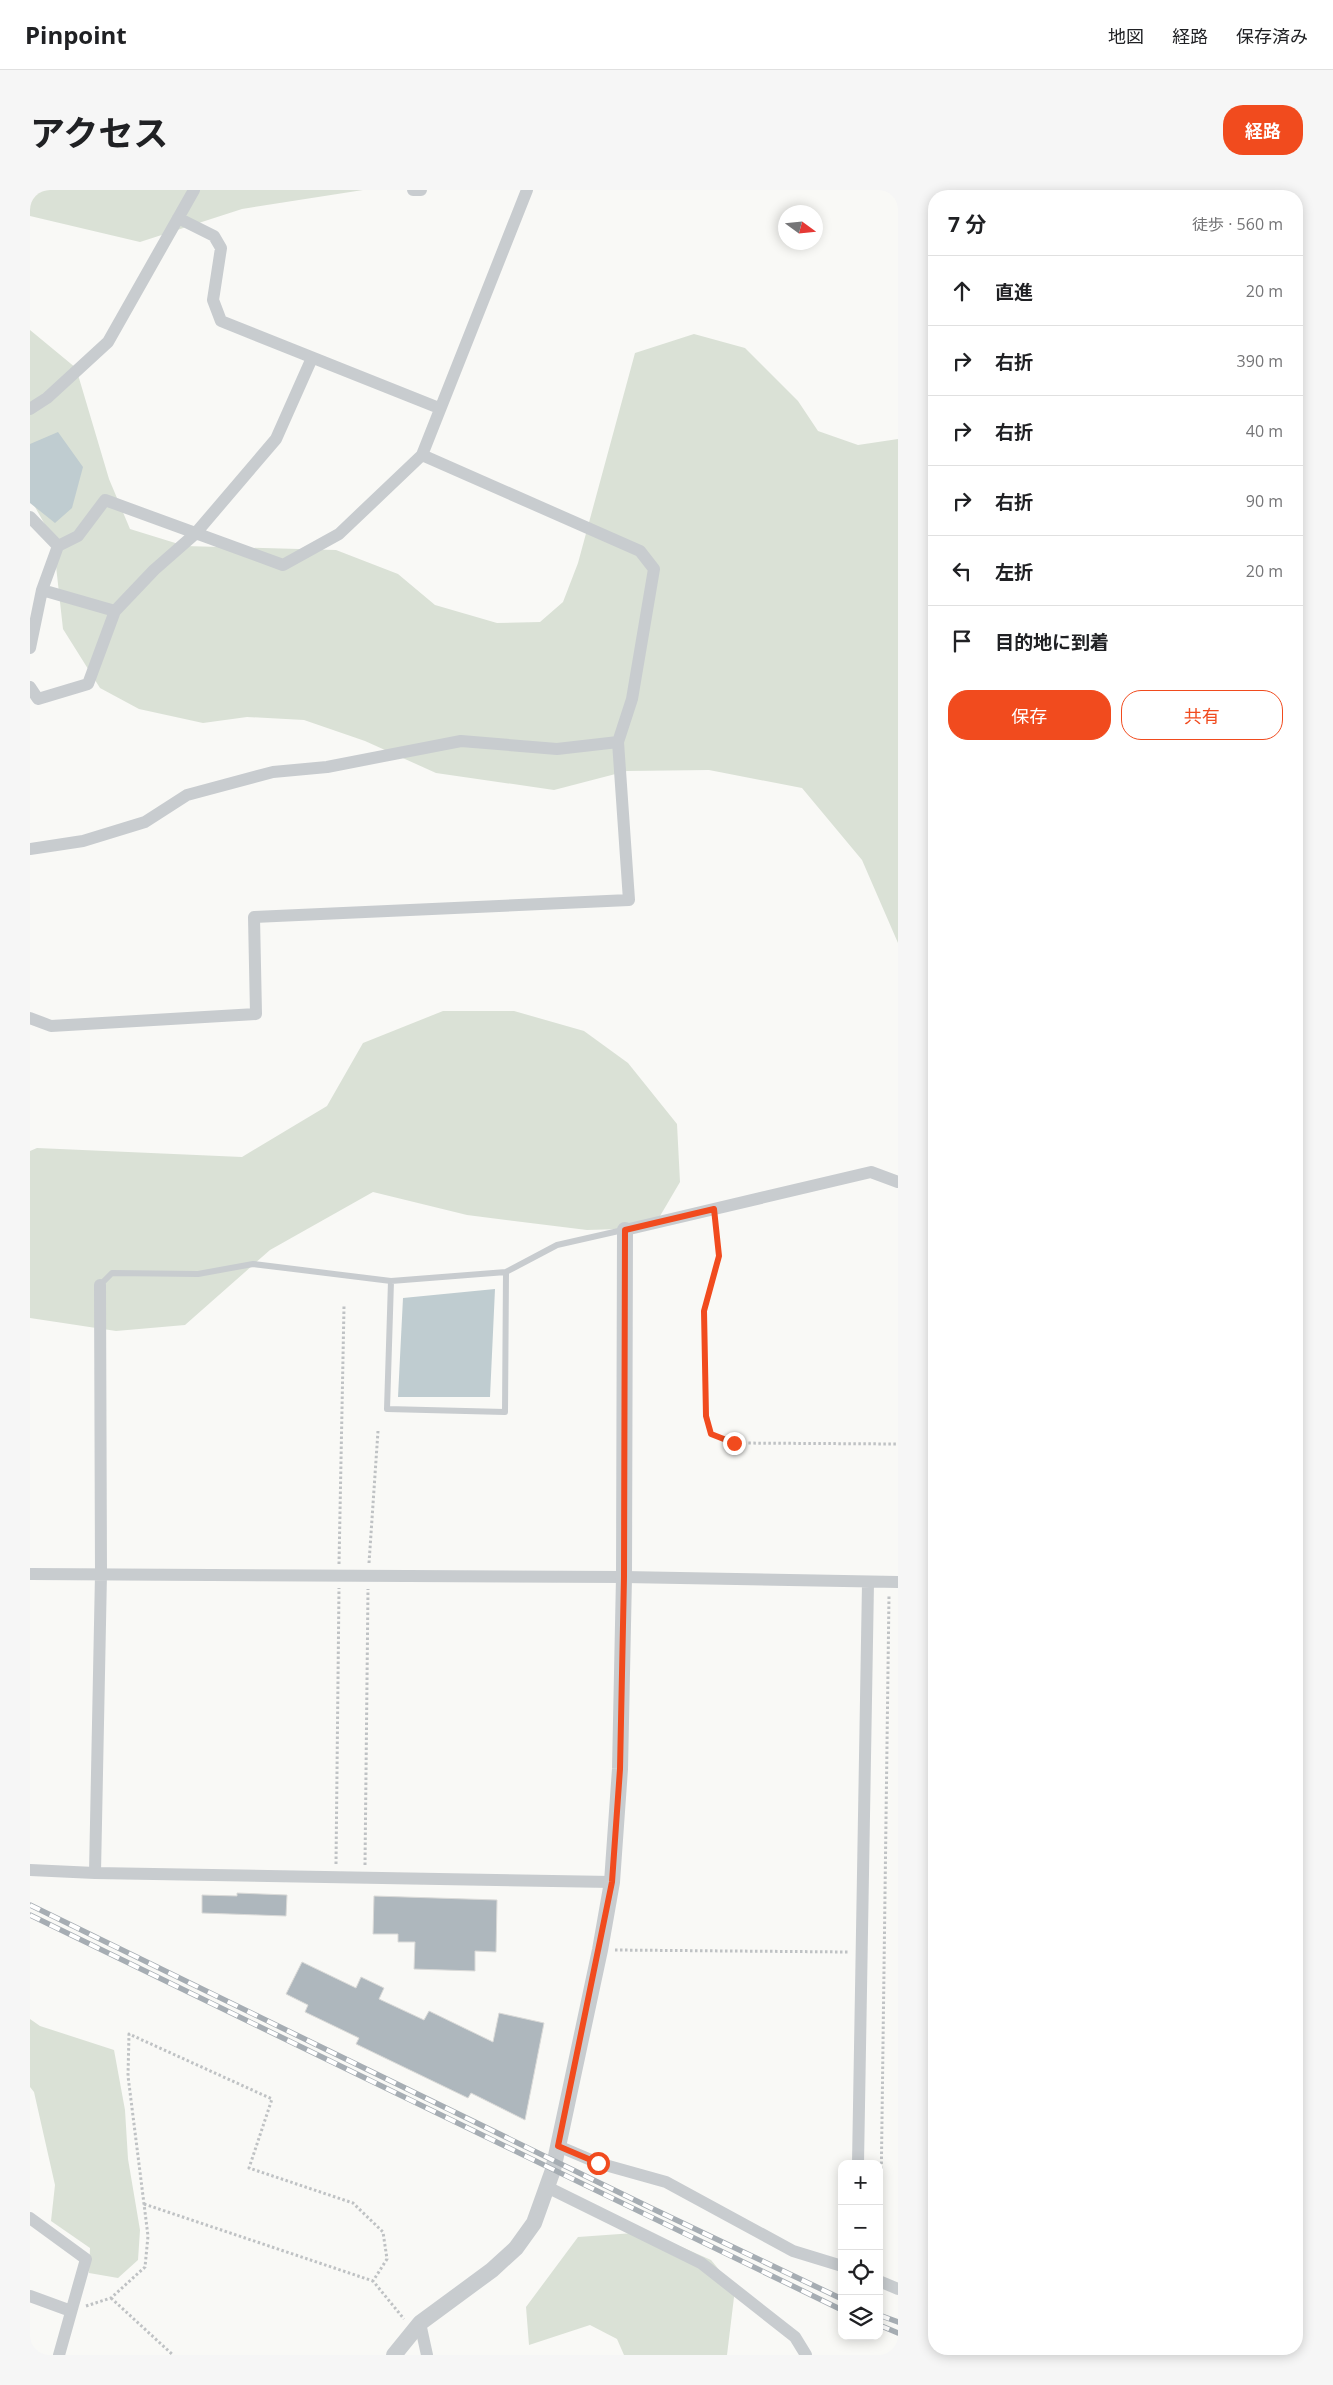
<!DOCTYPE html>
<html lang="ja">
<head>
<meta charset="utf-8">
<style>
  :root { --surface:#fff; --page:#f6f6f6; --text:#202124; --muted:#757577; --line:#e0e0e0; --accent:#f14b1e }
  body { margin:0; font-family:"Open Sans","Noto Sans JP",sans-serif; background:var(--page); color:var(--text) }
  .controls { position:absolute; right:15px; bottom:15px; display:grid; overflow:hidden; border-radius:10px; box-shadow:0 2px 12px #0003 }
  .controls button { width:45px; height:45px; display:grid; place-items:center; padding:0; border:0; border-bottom:1px solid var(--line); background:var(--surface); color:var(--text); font:25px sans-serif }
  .compass { position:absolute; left:748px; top:15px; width:45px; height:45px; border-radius:50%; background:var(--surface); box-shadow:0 2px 12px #0003; rotate:105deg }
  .stop { position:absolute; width:15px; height:15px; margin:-11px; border:4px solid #f14b1e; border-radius:50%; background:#fff }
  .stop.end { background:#f14b1e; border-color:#fff; box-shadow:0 1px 5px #0008 }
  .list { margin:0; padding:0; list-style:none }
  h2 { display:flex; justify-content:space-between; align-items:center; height:65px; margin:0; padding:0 20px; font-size:21px }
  h2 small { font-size:16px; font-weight:400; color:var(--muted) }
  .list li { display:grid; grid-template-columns:32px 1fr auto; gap:15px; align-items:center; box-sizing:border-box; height:70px; padding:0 20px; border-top:1px solid var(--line) }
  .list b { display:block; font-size:19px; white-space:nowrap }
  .list em { font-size:16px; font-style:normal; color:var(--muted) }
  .actions { display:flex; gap:10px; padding:15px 20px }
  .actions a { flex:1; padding:11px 0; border:1px solid var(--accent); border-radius:20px; text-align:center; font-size:18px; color:var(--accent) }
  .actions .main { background:var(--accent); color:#fff }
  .icon { flex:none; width:28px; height:28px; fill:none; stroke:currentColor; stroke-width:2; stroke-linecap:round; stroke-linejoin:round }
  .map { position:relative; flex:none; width:868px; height:2165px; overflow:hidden; border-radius:20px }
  header { display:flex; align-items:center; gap:30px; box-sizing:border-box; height:70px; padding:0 25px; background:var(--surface); border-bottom:1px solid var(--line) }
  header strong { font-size:24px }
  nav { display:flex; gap:28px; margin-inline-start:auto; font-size:18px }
  .intro { display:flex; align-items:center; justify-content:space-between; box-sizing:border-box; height:120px; padding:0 30px }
  h1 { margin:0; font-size:35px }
  .button { padding:12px 22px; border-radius:20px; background:var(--accent); color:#fff; font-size:18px; font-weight:700 }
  main { display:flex; gap:30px; padding:0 30px }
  aside { flex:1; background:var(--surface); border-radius:20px; box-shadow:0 2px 12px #0003 }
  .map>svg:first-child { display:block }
  .green { fill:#dae1d6 }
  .water { fill:#bfccd0 }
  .building { fill:#aeb7bd; stroke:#dadad8 }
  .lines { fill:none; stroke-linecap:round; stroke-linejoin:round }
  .path { stroke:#bfc2c4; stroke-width:3; stroke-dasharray:2.5 2.5; stroke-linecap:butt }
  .service { stroke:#c8cccf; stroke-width:6 }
  .minor { stroke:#c8cccf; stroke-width:12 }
  .tertiary { stroke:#c8cccf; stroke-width:16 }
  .rail-casing { stroke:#a6adb3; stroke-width:5.5 }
  .rail { stroke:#fff; stroke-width:4; stroke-dasharray:11; stroke-linecap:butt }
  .route { stroke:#f14b1e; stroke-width:6 }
</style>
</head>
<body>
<header>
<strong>Pinpoint</strong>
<nav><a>地図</a><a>経路</a><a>保存済み</a></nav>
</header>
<div class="intro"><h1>アクセス</h1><a class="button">経路</a></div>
<main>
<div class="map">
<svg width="868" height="2165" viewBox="0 0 868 2165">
  <rect width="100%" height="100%" fill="#f9f9f6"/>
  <path class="green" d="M0 0H333L212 19 110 52 0 26Z
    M0 140 46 178 79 289 100 339 155 356 306 360 368 384 405 415 467 433 510 432 533 412 548 373 605 163 664 144 715 158 768 211 788 241 828 255 868 249V753L832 670 772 598 679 580 597 581 524 600 406 583 335 551 274 530 217 527 173 533 109 519 70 498 33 439 23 349 0 308Z
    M413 821H484L554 841 598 873 647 934 650 992 623 1038 557 1040 437 1025 343 1002 240 1060 155 1135 86 1141 0 1128V961L7 958 212 967 297 916 333 853Z
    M0 1829 10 1836 84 1860 95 1920 98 1969 110 2040 108 2070 88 2088 59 2083 60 2058 21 2031 25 1995 4 1902 0 1897Z
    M618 2042 681 2070 705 2099 697 2165H594L587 2149 560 2135 499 2155 496 2117 548 2047Z"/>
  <path class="water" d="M28 242 53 277 42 318 25 333 0 313V254Z
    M465 1099 460 1207H368L373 1108Z"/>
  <path class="building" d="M207 1703 257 1705 256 1726 172 1723V1705L207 1706Z
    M344 1706 467 1710 466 1762 445 1761V1781L384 1779 385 1752H368V1744H343Z
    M272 1772 326 1798 331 1787 354 1798 349 1809 394 1830 399 1821 463 1852 469 1823 514 1833 495 1930 441 1903 438 1908 326 1854 329 1848 275 1822 278 1815 256 1804Z"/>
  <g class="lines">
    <path class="path" d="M685 1031 689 1066 674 1121 676 1226 681 1244 704 1253 868 1254
      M339 1373 348 1241
      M309 1374 314 1116
      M306 1674 309 1398
      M335 1675 338 1399
      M585 1760 819 1762
      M114 2014 343 2091
      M850 2079 859 1405
      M81 2108 143 2165
      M56 2116 81 2108 115 2077 118 2046 98 1886 99 1844 242 1909 219 1978 323 2013 353 2042 357 2069 343 2091 374 2129"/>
    <path class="service" d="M361 1091 357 1219 475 1222 476 1082
      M70 1095 82 1083 168 1084 223 1074 361 1091 476 1082 527 1055 593 1040"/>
    <path class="minor" d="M383 0H391
      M148 28 184 46 191 58 183 110 191 131 409 218
      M0 219 17 208 78 152 164 0
      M0 327 28 356
      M12 400 85 421
      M0 458 12 400 28 356 48 346 75 310 253 375 309 344 392 265 497 0
      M0 497 8 509 58 494 85 421 124 380 165 344 246 249 282 168
      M0 659 53 651 115 632 157 605 243 582 297 577 431 551 527 559 588 552
      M0 828 21 836 226 824 224 727 599 710 588 552 602 509 624 379 610 361 392 265
      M595 1040 841 982 868 992
      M0 1384 594 1387 868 1392
      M0 1680 65 1683 582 1692
      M65 1683 71 1384 70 1095
      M528 1956 568 1973 636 1992 763 2061 812 2076
      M828 1974 838 1393
      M517 1997 671 2073 765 2147 776 2165
      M0 2028 56 2069 29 2165
      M849 2091 868 2099
      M0 2106 41 2121
      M390 2133 397 2165"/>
    <path class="tertiary" d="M364 2165 390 2133 462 2080 486 2058 504 2033 523 1980 570 1760 582 1692 590 1579 594 1387 595 1040"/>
    <defs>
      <path id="rail" d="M0 1715 619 2017 812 2109
        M0 1725 812 2120
        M849 2125 868 2132
        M849 2135 868 2143"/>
    </defs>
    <use href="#rail" class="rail-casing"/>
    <use href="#rail" class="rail"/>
  </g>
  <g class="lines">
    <path class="route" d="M568 1973 528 1956 582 1692 590 1579 594 1387 595 1040 684 1019 689 1066 674 1121 676 1226 681 1244 704 1253"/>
  </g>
</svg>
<div class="controls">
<button>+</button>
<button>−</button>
<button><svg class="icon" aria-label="locate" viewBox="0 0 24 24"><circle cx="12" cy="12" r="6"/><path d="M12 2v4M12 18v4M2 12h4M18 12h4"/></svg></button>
<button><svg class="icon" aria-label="layers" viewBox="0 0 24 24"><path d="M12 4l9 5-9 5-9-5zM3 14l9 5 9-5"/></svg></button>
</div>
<svg class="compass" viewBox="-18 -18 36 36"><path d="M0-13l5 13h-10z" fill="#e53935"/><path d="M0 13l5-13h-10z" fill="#757577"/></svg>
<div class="stop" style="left:568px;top:1973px"></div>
<div class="stop end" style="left:704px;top:1253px"></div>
</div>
<aside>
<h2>7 分<small>徒歩 · 560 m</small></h2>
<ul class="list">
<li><svg class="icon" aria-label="ahead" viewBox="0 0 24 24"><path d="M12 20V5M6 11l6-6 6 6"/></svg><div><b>直進</b></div><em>20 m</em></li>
<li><svg class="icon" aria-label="right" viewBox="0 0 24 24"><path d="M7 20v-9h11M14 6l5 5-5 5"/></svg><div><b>右折</b></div><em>390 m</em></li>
<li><svg class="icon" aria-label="right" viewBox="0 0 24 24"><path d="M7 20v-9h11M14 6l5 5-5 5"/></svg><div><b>右折</b></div><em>40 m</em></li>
<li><svg class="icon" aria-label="right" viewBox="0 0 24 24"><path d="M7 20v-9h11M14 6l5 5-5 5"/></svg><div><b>右折</b></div><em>90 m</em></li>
<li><svg class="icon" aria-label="left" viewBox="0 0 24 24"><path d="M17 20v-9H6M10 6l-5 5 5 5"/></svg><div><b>左折</b></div><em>20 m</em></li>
<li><svg class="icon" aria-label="arrive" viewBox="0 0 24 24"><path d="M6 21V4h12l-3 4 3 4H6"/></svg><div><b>目的地に到着</b></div></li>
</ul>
<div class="actions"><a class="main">保存</a><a>共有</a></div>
</aside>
</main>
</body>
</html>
